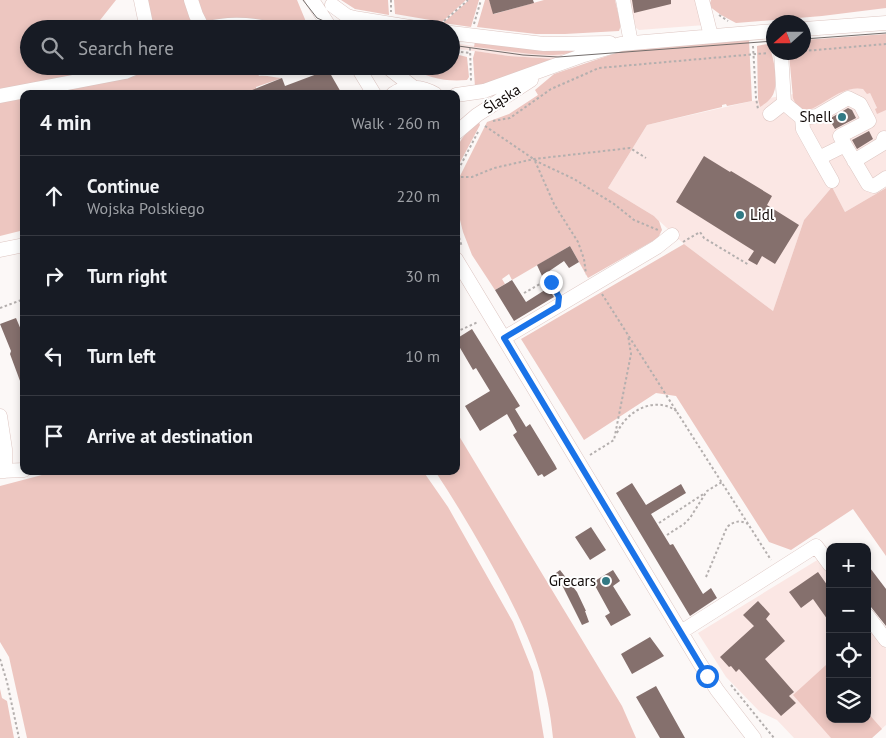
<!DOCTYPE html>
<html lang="en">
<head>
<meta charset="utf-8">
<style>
  :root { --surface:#171b24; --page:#242831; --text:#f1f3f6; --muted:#9ea1a6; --line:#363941 }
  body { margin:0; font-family:"PT Sans",sans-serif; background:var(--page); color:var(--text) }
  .controls { position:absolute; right:15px; bottom:15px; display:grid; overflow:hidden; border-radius:10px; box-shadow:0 2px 8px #0003 }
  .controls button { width:45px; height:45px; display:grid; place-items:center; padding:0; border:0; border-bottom:1px solid var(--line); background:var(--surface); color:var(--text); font:25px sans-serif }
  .compass { position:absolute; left:766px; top:15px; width:45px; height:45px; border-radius:50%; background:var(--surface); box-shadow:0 2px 8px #0003; rotate:249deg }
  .stop { position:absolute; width:15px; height:15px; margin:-11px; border:4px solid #1a73e8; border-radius:50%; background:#fff }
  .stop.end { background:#1a73e8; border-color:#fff; box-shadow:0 1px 5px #0008 }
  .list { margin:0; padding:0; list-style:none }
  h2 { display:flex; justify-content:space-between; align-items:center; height:65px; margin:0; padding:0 20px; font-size:21px }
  h2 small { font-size:16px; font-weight:400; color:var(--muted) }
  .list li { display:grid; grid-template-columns:32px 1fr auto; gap:15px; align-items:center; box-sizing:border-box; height:80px; padding:0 20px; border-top:1px solid var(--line) }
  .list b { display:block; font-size:19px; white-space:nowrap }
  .list p { margin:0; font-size:16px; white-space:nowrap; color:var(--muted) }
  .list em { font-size:16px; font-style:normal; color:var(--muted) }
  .icon { flex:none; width:28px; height:28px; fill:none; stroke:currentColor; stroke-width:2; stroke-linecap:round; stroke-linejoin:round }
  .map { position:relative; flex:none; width:886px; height:738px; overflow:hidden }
  .search { position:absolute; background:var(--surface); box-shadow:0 2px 8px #0003; left:20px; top:20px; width:440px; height:55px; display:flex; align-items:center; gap:12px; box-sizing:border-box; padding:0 18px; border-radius:28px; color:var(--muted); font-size:19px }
  .panel { position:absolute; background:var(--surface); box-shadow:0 2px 8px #0003; left:20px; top:90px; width:440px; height:385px; border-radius:10px }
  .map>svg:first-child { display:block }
  .built { fill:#fbe7e4 }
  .green { fill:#edc6c0 }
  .building { fill:#85706d }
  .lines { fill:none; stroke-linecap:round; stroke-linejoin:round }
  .minor-casing { stroke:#ddc6c2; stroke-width:15 }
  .path { stroke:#b4afae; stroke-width:2; stroke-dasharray:2.5 2.5; stroke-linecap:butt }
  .minor { stroke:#fff; stroke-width:14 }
  .tram { stroke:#746e6c; stroke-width:1 }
  .route { stroke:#1a73e8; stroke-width:6 }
  .poi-dot { fill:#327984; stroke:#fff; stroke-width:2 }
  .labels { text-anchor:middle; stroke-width:4; stroke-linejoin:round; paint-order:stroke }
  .street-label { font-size:15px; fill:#120b09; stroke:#fff }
  .poi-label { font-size:15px; fill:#120b09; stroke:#fff; text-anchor:end }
</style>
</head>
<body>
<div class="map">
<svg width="886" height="738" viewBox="0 0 886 738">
  <rect width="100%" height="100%" fill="#fcf8f7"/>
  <path class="built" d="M629 0H698L705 25 639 30 636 28Z
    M451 43 543 54 637 50 638 54 556 59 509 56 451 48Z
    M852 88 863 89 870 93 877 108 886 110V188L845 212 832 187 804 220 773 311 684 244 654 216 608 188 647 125 752 101 793 94V98Z
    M819 559 830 573V719H867V624L886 649V725L871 738H794L777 720 760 712 726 677 698 633Z"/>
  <path class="green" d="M0 0H116L93 29H29V66L110 67 101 77 0 93Z
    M144 0H297L309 29H150Z
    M341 0H388L389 15 355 9Z
    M394 0H466L442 22 395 14Z
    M469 0H479L471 27 443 23Z
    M485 0H489L494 14 544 0H615L621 25 619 31 565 34H536L477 27Z
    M711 0H886V8L822 16 736 23 721 15 709 6Z
    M886 34V110L877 114 875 109 877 108 870 93 867 94 863 89C838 84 817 114 801 110L796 105 793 98 789 54V53L804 52V40Z
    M749 40 752 101 727 106 726 104 722 105V107L647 125 608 188 654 216 659 221 662 230 658 238 588 278 570 246 512 280 509 274 502 279 505 284 495 290 472 255 463 232 460 220V176L487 122 509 114 538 95 535 90 554 74 619 52 634 49Z
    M475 41 574 49 575 51C553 61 500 49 474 47Z
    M767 44C774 52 778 82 774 92 772 99 766 103 760 107L758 99 757 46Z
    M475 51 509 56 556 59 475 87 473 58Z
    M451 53 467 57 469 77 467 80C446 82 426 78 409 66H451Z
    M146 66H265L256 70 259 76C267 75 274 78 282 78L256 87 257 94H44L135 76Z
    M24 97V230L0 236V102Z
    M479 122 480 125 456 170C456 143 458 140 479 122Z
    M832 187 845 212 886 188V556L853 509 791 550 769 542 676 396 656 393 584 440 521 339 684 244 773 311 804 220Z
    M456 431 622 706 636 738H553C547 668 519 613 485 553 469 525 453 498 435 471H456Z
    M57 471H423L448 507 513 622 533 672 544 738H27L9 657 0 642V486Z
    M826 665 830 670V719H867V712L882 729 872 738H831L793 695Z
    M0 689 2 698 7 701 14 738H0Z"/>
  <path class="building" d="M489 0H533L534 3 493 14Z
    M632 0H671V4L634 13Z
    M323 66 327 68 342 94H242L282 78 285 86 317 74 315 69Z
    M848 108 852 110 856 118 835 129 829 119Z
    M869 131 873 139 857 149 852 140Z
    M704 156 730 172 731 171 772 196 767 205 799 225 775 264 762 256 757 265 748 260 754 251 676 202Z
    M570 246 579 262 569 268 564 261 542 276 537 265Z
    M512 280 526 302 548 288 554 297 514 321 495 290Z
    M16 318 24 337 23 389 10 354 11 351 0 324Z
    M472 329 520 406 515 409 526 427 530 424 555 465 557 469 544 477 542 474 538 476 513 435 517 432 507 414 480 431 465 406 490 391 476 368 473 370 456 341V339Z
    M632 483 646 505 681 484 686 493 651 514 670 545 673 544 703 594 711 588 717 598 690 616 616 493Z
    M591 527 606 550 590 560 575 537Z
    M867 564 886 589V626L867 602Z
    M560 570 577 592 586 611H585L589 622 582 625 556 573Z
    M613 570 620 581 613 586 631 615 611 626 605 616 610 613 593 582Z
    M818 572 830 589V623L813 599 801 608 789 592Z
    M758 601 770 614 766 619 785 641 765 659 794 692 789 696 796 703 781 716 739 669 736 672 731 666 729 667 720 657 754 626 743 615Z
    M650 637 664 656 632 674 621 654Z
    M656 686 685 738H660L636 697Z"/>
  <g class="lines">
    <defs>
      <path id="minor" d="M141 0 147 29
        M191 0 196 15 203 29
        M312 0 331 29
        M623 0 631 43
        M702 0 711 36
        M332 5 347 16 354 18 422 29
        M205 29C226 23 250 24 272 29
        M804 29 886 23
        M451 33 544 44 610 43
        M357 66 374 94
        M386 66 413 87
        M393 94C406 85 422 86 435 94
        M456 95 484 91 584 55 621 44 774 31
        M0 96 125 72 139 66
        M784 103 802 118 803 129 819 158 845 145 840 136 869 121 860 104 848 98 817 116 802 118
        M770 114 784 103 781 52
        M456 133 477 115 531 80
        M845 145 868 184 874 186 886 178
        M819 158 832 181
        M854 161 882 144 884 138
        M0 250 24 245
        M456 259 699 662 717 690 754 738
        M504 338 657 247 672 235
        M0 416 5 449V471
        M0 471 24 470
        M867 615 886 640
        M681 632 816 546 830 565"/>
    </defs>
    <use href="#minor" class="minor-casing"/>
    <path class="path" d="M391 0V12
      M719 15 728 21
      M444 21 468 0
      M784 22 794 21
      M474 24 481 0
      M753 46 756 98 758 109
      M470 48 471 81
      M451 51 470 53
      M804 51 886 44
      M493 121 510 118 551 89 599 68 768 53
      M485 126 538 162 574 179 614 204 634 220 658 230
      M535 161 554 204 578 242 584 259 586 274
      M456 174 478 132
      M456 177H472L494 168 534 159 630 148 646 158
      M456 228 462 247
      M683 242 700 232 704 238 749 265
      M524 293 547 280 551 282 556 291
      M602 294 771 560
      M0 308 24 299
      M456 332 478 322
      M617 433C627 410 656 395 678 412
      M590 455 614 440 631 354 628 335
      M659 523 705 493
      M667 535 684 524 690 518 707 491 722 482
      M706 577 727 527C734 521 740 520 748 524
      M0 659 7 682 19 738
      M731 685 774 738"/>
    <use href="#minor" class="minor"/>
    <path class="tram" d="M303 0 317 18 342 29
      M804 39 886 33
      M451 45 523 55 558 57 774 41"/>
  </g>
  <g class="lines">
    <path class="route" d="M551 282 559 297 558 306 504 338 707 676"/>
  </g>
  <g class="poi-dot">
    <circle cx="842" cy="117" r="5"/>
    <circle cx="740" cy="215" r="5"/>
    <circle cx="606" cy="581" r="5"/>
  </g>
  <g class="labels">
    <g class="street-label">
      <text transform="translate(502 99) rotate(-33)" y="5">Śląska</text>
    </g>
    <g class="poi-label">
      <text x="832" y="122">Shell</text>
      <text x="750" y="220" text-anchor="start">Lidl</text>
      <text x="596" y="586">Grecars</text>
    </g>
  </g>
</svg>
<div class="controls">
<button>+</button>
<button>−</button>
<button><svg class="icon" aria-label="locate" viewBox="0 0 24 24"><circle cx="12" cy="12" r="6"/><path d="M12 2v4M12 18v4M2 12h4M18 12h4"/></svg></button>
<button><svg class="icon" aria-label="layers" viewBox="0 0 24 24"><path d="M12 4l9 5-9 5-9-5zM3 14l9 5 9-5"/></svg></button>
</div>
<svg class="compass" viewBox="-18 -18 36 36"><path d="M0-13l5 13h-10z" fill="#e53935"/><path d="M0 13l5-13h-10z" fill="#9ea1a6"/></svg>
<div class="stop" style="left:707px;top:676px"></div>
<div class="stop end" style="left:551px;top:282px"></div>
<div class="search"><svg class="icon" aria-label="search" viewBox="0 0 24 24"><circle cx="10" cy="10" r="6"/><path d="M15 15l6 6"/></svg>Search here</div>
<section class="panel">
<h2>4 min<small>Walk · 260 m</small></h2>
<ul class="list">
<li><svg class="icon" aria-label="ahead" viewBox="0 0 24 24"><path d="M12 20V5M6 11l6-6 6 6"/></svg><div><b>Continue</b><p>Wojska Polskiego</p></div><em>220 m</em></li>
<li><svg class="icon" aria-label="right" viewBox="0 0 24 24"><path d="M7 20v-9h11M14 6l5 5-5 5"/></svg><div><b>Turn right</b></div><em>30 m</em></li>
<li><svg class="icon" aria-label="left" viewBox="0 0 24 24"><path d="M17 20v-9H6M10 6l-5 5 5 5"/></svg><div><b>Turn left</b></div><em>10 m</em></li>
<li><svg class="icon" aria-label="arrive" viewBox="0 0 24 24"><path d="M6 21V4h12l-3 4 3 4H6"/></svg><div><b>Arrive at destination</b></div></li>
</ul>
</section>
</div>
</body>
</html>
